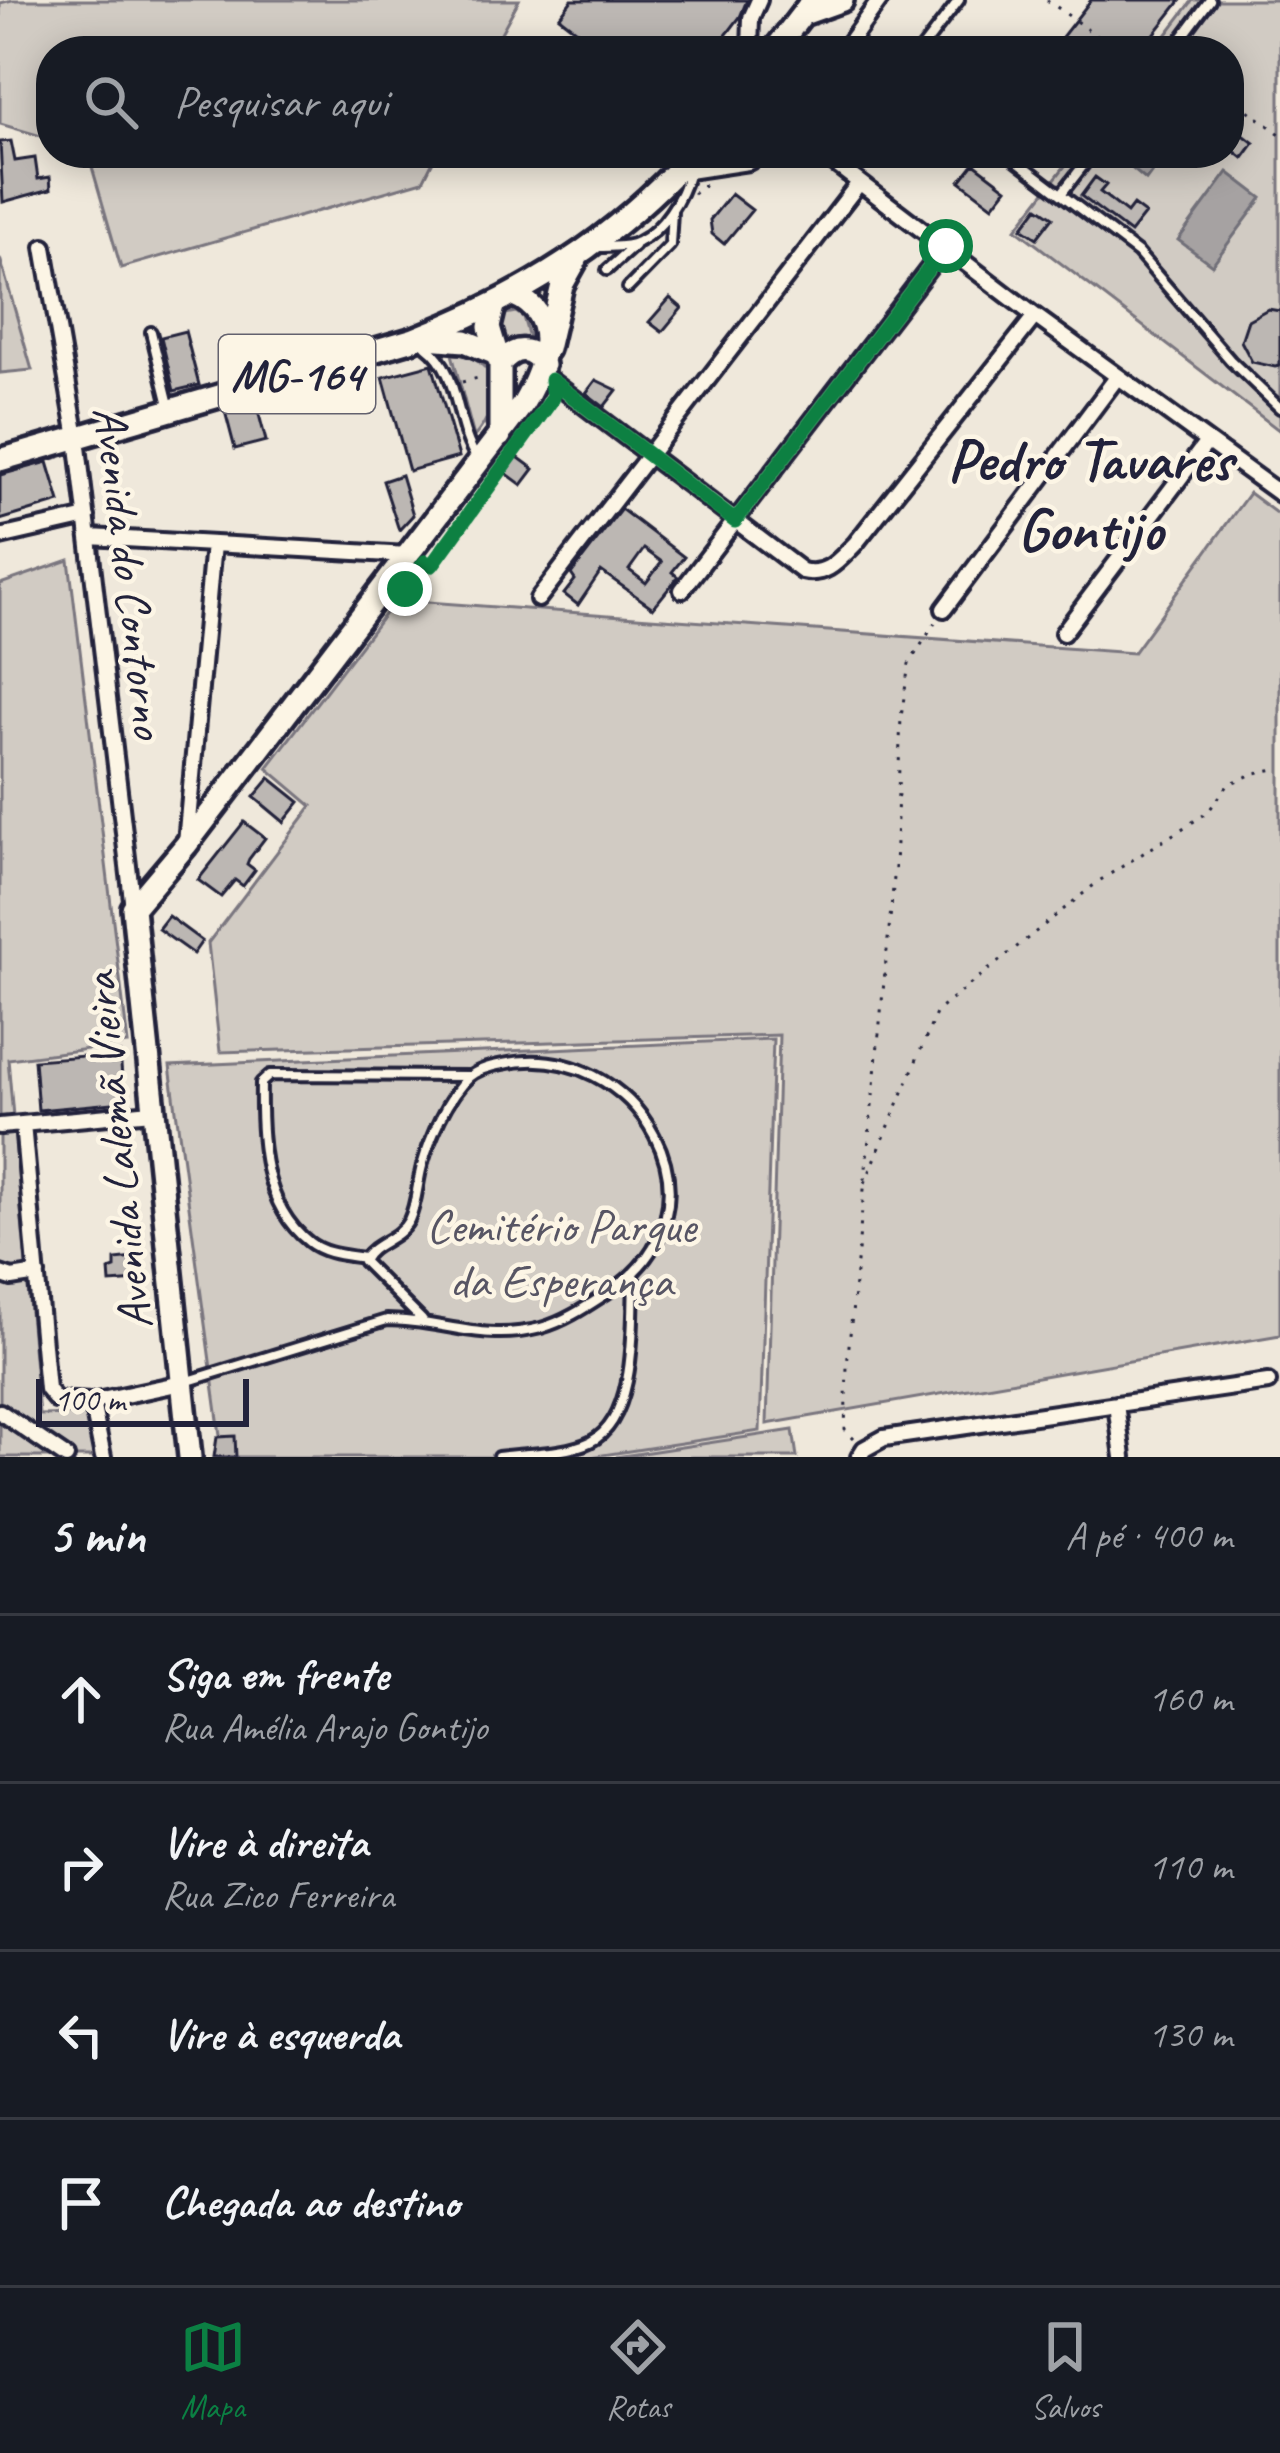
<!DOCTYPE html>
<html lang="pt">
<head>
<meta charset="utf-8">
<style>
  :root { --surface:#171b24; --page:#242831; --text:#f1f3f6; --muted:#9ea1a6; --line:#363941; --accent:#0b8043 }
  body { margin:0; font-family:Caveat,sans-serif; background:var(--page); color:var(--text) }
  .scale { position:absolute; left:36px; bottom:30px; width:213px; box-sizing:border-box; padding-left:12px; border:6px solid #22223b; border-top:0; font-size:33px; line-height:42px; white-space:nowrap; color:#22223b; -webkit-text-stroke:9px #fcf5e5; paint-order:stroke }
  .stop { position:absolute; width:36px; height:36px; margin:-27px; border:9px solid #0b8043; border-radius:50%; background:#fff }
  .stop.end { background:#0b8043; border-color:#fff; box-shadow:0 3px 12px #0008 }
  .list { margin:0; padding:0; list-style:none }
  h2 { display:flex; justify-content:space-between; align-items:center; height:156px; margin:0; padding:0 48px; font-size:51px }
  h2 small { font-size:39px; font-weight:400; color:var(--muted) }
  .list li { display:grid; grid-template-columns:78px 1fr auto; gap:36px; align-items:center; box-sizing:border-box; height:168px; padding:0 48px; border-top:3px solid var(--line) }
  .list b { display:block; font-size:45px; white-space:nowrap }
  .list p { margin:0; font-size:39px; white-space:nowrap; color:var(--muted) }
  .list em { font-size:39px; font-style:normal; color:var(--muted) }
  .icon { flex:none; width:66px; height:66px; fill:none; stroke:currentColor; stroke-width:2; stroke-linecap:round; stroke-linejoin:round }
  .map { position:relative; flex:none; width:1280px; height:1457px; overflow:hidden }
  .search { position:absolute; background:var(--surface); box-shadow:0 6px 30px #0003; left:36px; right:36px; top:36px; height:132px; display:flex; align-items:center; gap:30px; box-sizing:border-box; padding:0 42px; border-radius:48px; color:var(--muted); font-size:45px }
  .sheet { height:828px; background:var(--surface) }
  nav { display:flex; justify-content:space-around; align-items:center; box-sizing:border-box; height:168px; border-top:3px solid var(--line); background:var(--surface); font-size:33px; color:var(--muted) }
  nav a { display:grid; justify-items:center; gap:6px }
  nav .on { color:var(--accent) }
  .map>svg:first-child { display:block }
  .green { fill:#d1cbc3; stroke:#7a767f; stroke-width:3 }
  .water { fill:#a6a2a2; stroke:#716f79; stroke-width:3 }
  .building { fill:#bcb7b3; stroke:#22223b; stroke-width:3; fill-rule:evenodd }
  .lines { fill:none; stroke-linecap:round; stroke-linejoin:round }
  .service-casing { stroke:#22223b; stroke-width:16 }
  .minor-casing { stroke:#22223b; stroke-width:22 }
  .secondary-casing { stroke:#22223b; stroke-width:30 }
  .primary-casing { stroke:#22223b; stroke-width:30 }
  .path { stroke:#22223b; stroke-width:3; stroke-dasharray:3 9; stroke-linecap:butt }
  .service { stroke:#fcf5e5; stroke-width:8 }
  .minor { stroke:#fcf5e5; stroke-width:14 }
  .secondary { stroke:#fcf5e5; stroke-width:21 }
  .primary { stroke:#fcf5e5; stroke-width:21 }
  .route { stroke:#0b8043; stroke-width:15 }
  .labels { text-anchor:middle; stroke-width:9; stroke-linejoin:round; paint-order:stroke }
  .shield { fill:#fcf5e5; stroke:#63616e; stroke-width:3 }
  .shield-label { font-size:45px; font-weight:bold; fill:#22223b }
  .street-label { font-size:48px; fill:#22223b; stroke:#fcf5e5 }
  .park-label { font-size:48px; fill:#575564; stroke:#fcf5e5 }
  .district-label { font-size:60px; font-weight:bold; fill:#22223b; stroke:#fcf5e5 }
</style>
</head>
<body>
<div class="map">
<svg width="1280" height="1457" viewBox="0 0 1280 1457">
  <rect width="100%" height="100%" fill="#efe8db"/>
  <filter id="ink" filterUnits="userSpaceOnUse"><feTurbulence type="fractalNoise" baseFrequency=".00833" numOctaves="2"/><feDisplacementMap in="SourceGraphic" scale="24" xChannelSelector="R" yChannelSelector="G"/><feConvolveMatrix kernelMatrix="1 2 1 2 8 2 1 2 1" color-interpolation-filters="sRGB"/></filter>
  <g filter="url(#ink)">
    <path class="green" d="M12 0H519L491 51H51V139L0 124V3Z
      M1193 0H1280V431L1016 229 1075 153H1229V51H1154Z
      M88 153H437L423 181 121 268Z
      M0 258 32 370 0 373Z
      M516 312 523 317 530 341 513 340 503 346 499 322 505 314Z
      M452 354C502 356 502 406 474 437Z
      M1249 493 1280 516V1335L767 1424 779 1035 220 1052 208 943 312 806 267 768 386 612 414 601 1133 653Z
      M69 560 128 1044 8 1059 39 1415 86 1414 94 1457H0V584Z
      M773 1039 760 1431 590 1457H223L170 1066Z
      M793 1430 797 1457H616Z"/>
    <path class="water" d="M1138 153H1166L1146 180 1129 166Z
      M1228 172 1262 198 1212 265 1178 240Z"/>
    <path class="building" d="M572 0H747L740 17 714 51H603L559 17Z
      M1091 0H1181L1141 51H1051Z
      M1229 124 1254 143 1243 158 1229 147Z
      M11 141 15 161 35 158 38 179 50 177 51 189 3 202 0 142Z
      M974 163 1007 188 993 206 960 181Z
      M1095 177 1106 185 1100 192 1127 213 1133 205 1145 214 1130 233 1081 196Z
      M731 194 752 210 724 244 712 234 710 220Z
      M1038 207 1053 217 1037 238 1022 228Z
      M670 298 682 308 662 332 649 322Z
      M1268 309 1280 311V366L1275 367 1252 362 1241 341 1248 320Z
      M185 331 199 385 174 391 161 337Z
      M432 364 459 457 409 471 383 377Z
      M596 380 617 390 604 407 586 393Z
      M256 403 266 441 235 449 225 411Z
      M515 455 534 469 522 485 503 471Z
      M48 462 60 502 0 520V475Z
      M401 475 413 515 399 530 383 481Z
      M621 509 684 557 672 572 678 577 653 608 601 571 578 605 564 594 575 580 571 574ZM644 549 662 562 646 583 629 570Z
      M270 778 300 802 284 822 254 797Z
      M244 822 265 838 249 859 247 864 255 870 243 886 235 880 221 897 198 880Z
      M168 916 202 941 193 954 158 929Z
      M120 1053 124 1102 38 1110 34 1060Z
      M135 1258 138 1281 110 1283 109 1270 115 1268V1260Z
      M235 1436 236 1457H214L217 1437Z"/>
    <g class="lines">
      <defs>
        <path id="service" d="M920 51 959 0
          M1172 51 1210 0
          M1007 153 1138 253 1231 361 1280 408
          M1061 194 1093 153
          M599 247C611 246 628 248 638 242 663 230 682 198 689 172
          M607 270 634 246
          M628 288 670 245 672 211
          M151 332 170 409
          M426 346C462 373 453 424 478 460
          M363 1258C345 1255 324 1254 309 1242 262 1205 260 1137 261 1083L270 1075 469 1076
          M185 1382 387 1320C442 1320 481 1343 541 1328 564 1322 586 1307 606 1294 741 1208 635 1035 503 1064 492 1066 477 1070 469 1077 447 1097 430 1138 422 1166 417 1184 417 1203 409 1220 398 1241 372 1242 363 1261L422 1320
          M498 1457C526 1453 565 1454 590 1442 638 1419 632 1322 634 1277"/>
        <path id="minor" d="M750 51 751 18 759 0
          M843 51 880 0
          M821 153 1035 316 1280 494
          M675 173 748 162 765 153
          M44 247 77 438 133 908
          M541 373 802 571C827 577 839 560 855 544L1035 316
          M0 537 87 517
          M90 537 408 555
          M682 590 946 246
          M538 599 859 183
          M944 609 1118 376
          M1063 633 1207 442
          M186 843 213 544
          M23 1124 47 1389 56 1400 92 1402 103 1457
          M0 1126 152 1112
          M0 1274 12 1278 37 1274
          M92 1402 182 1383
          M1116 1404 1123 1457
          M0 1412 66 1457
          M859 1457 864 1449 884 1438 1268 1382"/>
        <path id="secondary" d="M494 306 489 327 500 364V436
          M500 364C515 346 531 346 543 365
          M190 1457 133 908 186 845 523 404C543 370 564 316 514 295"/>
        <path id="primary" d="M803 14 842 0
          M774 51 813 0
          M427 338 465 341 494 353
          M547 349 562 285 576 260
          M0 460 414 339C525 296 613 241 693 153"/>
      </defs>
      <use href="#service" class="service-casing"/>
      <use href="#minor" class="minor-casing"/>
      <use href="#secondary" class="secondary-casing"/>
      <use href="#primary" class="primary-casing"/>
      <path class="path" d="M1047 0 1117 51
        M1229 96 1280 134
        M693 194 709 182
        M462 382 482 377
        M425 562 432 565 553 399
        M865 1183 937 1011 1099 881 1207 813 1229 784 1255 773 1280 768
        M854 1439 845 1430 847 1366 895 867 901 717 909 664 935 623"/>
      <use href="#service" class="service"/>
      <use href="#minor" class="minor"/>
      <use href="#secondary" class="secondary"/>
      <use href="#primary" class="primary"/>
    </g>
  </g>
  <g class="lines" filter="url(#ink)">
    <path class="route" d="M405 589 425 562 432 565 553 398 551 380 735 521 946 246"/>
  </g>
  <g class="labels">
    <rect class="shield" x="219" y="335" width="156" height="78" rx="9"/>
    <g class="shield-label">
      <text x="297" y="390">MG-164</text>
    </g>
    <g class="street-label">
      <text transform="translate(131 572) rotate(83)" y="17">Avenida do Contorno</text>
      <text transform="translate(116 1151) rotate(-96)" y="17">Avenida Lalemã Vieira</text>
    </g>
    <g class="park-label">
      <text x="561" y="1242">Cemitério Parque<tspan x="561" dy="55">da Esperança</tspan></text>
    </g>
    <g class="district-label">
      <text x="1090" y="480">Pedro Tavares<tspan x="1090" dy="69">Gontijo</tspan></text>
    </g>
  </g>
</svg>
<div class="scale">100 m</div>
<div class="stop" style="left:946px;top:246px"></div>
<div class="stop end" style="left:405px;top:589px"></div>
<div class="search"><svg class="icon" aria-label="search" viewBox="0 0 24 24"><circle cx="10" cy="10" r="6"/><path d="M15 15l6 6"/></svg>Pesquisar aqui</div>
</div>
<section class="sheet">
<h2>5 min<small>A pé · 400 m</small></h2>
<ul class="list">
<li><svg class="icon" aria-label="ahead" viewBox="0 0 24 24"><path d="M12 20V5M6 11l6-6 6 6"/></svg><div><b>Siga em frente</b><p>Rua Amélia Arajo Gontijo</p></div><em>160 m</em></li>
<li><svg class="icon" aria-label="right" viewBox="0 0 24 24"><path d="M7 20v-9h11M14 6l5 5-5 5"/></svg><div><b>Vire à direita</b><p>Rua Zico Ferreira</p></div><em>110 m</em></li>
<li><svg class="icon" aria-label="left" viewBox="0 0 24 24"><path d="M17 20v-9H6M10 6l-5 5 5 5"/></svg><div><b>Vire à esquerda</b></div><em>130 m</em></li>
<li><svg class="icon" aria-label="arrive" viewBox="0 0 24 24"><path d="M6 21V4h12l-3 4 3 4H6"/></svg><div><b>Chegada ao destino</b></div></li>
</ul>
</section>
<nav>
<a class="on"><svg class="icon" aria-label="map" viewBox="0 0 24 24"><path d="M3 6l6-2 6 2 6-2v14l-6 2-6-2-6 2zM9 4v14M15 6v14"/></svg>Mapa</a>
<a><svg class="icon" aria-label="directions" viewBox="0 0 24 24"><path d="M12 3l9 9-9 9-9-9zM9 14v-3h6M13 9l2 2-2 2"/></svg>Rotas</a>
<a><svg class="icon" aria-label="saved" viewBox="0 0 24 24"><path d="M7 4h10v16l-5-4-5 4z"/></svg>Salvos</a>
</nav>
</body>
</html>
